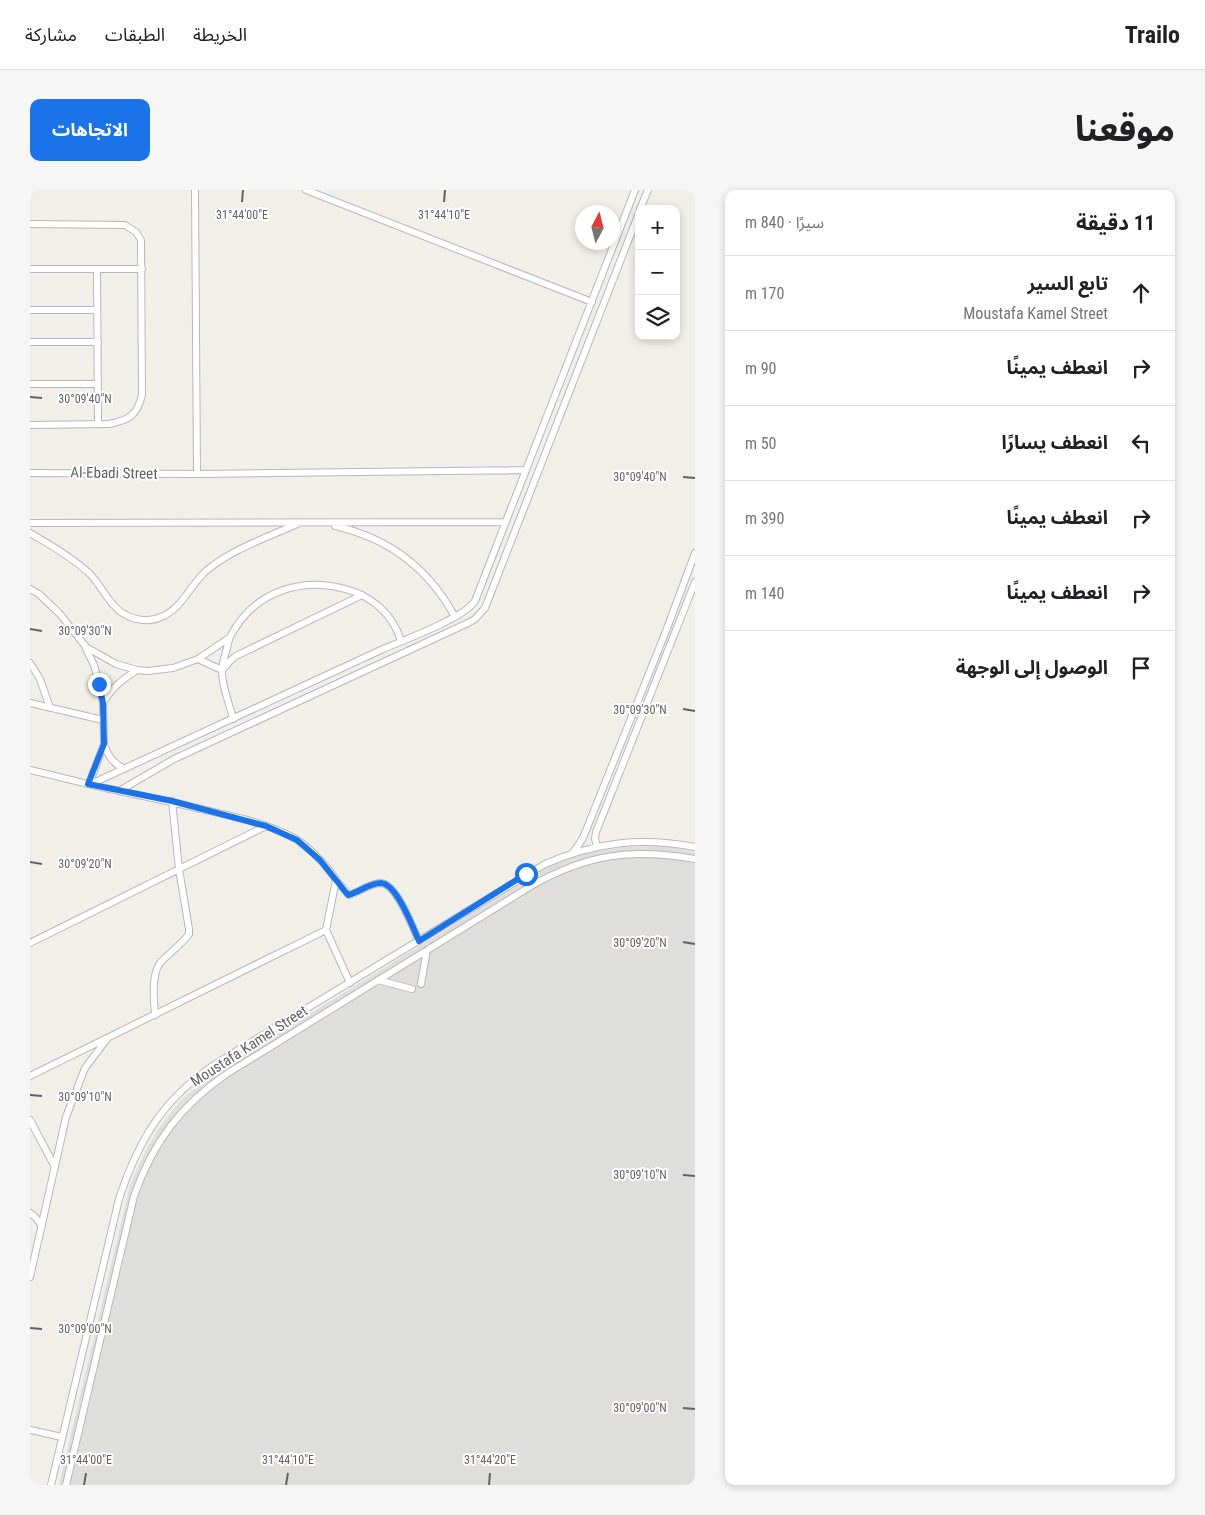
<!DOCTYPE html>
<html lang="ar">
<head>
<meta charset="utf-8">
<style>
  :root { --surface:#fff; --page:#f6f6f6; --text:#202124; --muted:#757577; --line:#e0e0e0; --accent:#1a73e8 }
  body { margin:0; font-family:"Roboto Condensed","Noto Sans Arabic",sans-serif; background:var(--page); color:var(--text); direction:rtl }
  .controls { position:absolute; right:15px; top:15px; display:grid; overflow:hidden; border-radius:10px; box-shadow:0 2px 8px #0003 }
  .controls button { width:45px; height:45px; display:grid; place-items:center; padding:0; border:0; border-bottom:1px solid var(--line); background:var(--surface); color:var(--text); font:25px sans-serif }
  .compass { position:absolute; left:545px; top:15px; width:45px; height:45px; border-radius:50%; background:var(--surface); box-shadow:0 2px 8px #0003; rotate:7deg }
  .stop { position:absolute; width:15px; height:15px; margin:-11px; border:4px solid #1a73e8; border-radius:50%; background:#fff }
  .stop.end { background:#1a73e8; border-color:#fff; box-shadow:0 1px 5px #0008 }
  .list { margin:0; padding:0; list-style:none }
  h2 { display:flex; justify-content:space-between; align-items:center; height:65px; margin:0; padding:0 20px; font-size:21px }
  h2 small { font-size:16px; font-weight:400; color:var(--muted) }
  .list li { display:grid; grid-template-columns:32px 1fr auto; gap:15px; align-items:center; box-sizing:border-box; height:75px; padding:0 20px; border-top:1px solid var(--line) }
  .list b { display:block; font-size:19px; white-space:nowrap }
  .list p { margin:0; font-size:16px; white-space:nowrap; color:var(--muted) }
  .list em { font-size:16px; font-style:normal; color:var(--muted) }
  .icon { flex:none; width:28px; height:28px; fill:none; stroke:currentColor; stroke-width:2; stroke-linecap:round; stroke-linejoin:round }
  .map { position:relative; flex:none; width:665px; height:1295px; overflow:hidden; direction:ltr; border-radius:10px }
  header { display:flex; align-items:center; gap:30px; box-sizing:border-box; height:70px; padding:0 25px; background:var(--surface); border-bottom:1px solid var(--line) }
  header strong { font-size:24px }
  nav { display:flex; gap:28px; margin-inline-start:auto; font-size:18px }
  .intro { display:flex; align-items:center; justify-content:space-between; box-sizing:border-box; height:120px; padding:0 30px }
  h1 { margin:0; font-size:35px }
  .button { padding:12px 22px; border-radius:10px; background:var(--accent); color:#fff; font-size:18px; font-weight:700 }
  main { display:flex; gap:30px; padding:0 30px }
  aside { flex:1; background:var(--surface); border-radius:10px; box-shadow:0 2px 8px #0003 }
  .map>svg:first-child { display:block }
  .industrial { fill:#e0deda }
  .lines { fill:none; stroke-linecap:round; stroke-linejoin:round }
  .minor-casing { stroke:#b5b8bc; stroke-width:8 }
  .minor { stroke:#fff; stroke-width:6 }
  .route { stroke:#1a73e8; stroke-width:6 }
  .ticks { fill:none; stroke:#5f6368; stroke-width:2 }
  .labels { text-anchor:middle; stroke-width:4; stroke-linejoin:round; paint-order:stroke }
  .street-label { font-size:15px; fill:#5f6368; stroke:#fff }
  .ticks-label { font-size:12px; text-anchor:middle; fill:#5f6368; stroke:#fff; stroke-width:4; stroke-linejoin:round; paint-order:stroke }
</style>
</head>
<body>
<header>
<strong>Trailo</strong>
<nav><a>الخريطة</a><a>الطبقات</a><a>مشاركة</a></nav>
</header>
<div class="intro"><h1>موقعنا</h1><a class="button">الاتجاهات</a></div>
<main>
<aside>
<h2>11 دقيقة<small>سيرًا · 840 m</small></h2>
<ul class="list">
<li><svg class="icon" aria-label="ahead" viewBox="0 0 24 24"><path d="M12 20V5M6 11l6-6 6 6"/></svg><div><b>تابع السير</b><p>Moustafa Kamel Street</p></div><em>170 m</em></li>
<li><svg class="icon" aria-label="right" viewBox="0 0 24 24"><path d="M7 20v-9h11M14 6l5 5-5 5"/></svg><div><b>انعطف يمينًا</b></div><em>90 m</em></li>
<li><svg class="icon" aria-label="left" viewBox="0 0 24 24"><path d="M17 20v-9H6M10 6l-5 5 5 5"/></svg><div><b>انعطف يسارًا</b></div><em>50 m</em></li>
<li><svg class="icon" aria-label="right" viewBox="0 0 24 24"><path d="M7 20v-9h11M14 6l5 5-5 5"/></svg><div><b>انعطف يمينًا</b></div><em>390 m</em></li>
<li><svg class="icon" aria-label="right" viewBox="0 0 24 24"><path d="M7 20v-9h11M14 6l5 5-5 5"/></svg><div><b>انعطف يمينًا</b></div><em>140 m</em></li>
<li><svg class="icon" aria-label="arrive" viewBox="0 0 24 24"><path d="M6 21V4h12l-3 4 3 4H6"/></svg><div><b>الوصول إلى الوجهة</b></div></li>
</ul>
</aside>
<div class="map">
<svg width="665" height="1295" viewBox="0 0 665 1295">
  <rect width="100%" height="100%" fill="#f1efe8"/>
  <path class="industrial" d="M636 656 665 662V1295H29L100 995 113 966 127 941 150 911 179 887 250 842 516 678 553 664 595 657Z"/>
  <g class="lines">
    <defs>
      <path id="minor" d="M165 0 167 284
        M276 0 562 112
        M610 19 618 0
        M0 34 95 35 106 42 111 50 112 205C107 226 99 230 79 234L0 235
        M0 79H112
        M67 79 68 234
        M0 120H67
        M0 152H68
        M0 194H68
        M0 283 167 284 496 280
        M0 333 476 332
        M305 336C359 348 399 379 425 427
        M0 343C21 355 43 368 60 384 71 395 78 413 91 422 103 430 118 433 131 427 152 419 160 395 176 381 202 359 236 348 267 334
        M0 399 9 404 30 424 56 457 86 474 107 480 118 481 143 478 168 469 199 448
        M56 459 64 475 69 494 73 513 74 554 59 594
        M168 469 192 480 201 470 206 466 332 405
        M0 473 10 489 20 518
        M0 513 73 530
        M73 513C82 497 92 490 107 480
        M203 529C200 515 191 494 192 480 192 475 194 470 195 465 197 459 198 452 200 447 224 400 275 385 322 401 339 407 357 420 365 437 368 441 369 446 371 451
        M74 554C78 566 82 572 94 579
        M0 580C30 587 60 595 89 601 118 607 147 613 175 620 206 627 239 634 266 649 279 657 298 677 306 690L296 740 320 793
        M61 594C158 549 255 505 351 460 373 450 433 429 445 411L605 0
        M89 601 144 569 438 433 445 429 455 418 609 23
        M567 656 565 649 566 642 665 392
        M543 663 553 648 636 441 665 363
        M306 690 319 705C330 702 339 693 351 693 367 694 383 738 389 751
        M0 753 236 636
        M348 790 382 799
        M391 794 397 760
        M125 825C124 811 121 785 130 773 139 763 151 755 159 744V739L149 679 142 611
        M0 886 296 740
        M0 930 25 977
        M0 1023 6 1028 12 1036
        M0 1087 36 927 55 878 77 849
        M0 1240 32 1247
        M21 1295 89 1009C109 948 135 906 190 871L515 674C566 652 610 647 665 657
        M36 1295 104 1006C123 952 151 915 198 883L501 696C557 664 602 658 665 669"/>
    </defs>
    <use href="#minor" class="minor-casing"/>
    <use href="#minor" class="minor"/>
  </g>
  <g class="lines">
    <path class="route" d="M69 494 73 513 74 554 58 594 142 611 236 636 267 650 290 670 318 705C330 702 339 693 351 693 367 694 383 738 389 751L496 684"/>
  </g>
  <path class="ticks" d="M212 12 213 0M414 12 415 0M0 207 12 208M653 287 665 288M0 439 12 441M653 519 665 521M0 672 12 674M653 752 665 754M0 905 12 906M653 985 665 986M0 1138 12 1139M653 1218 665 1219M54 1295 56 1283M256 1295 258 1283M459 1295 460 1283"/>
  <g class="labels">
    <g class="street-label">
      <text transform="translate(84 283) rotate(1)" y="5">Al-Ebadi Street</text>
      <text transform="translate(219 856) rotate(-33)" y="5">Moustafa Kamel Street</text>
    </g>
  </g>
  <g class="ticks-label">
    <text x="212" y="29">31°44'00"E</text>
    <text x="414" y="29">31°44'10"E</text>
    <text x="55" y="213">30°09'40"N</text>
    <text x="610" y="291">30°09'40"N</text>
    <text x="55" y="445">30°09'30"N</text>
    <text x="610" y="524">30°09'30"N</text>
    <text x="55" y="678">30°09'20"N</text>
    <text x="610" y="757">30°09'20"N</text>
    <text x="55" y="911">30°09'10"N</text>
    <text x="610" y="989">30°09'10"N</text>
    <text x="55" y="1143">30°09'00"N</text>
    <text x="610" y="1222">30°09'00"N</text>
    <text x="56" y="1274">31°44'00"E</text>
    <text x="258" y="1274">31°44'10"E</text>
    <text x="460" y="1274">31°44'20"E</text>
  </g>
</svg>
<div class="controls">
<button>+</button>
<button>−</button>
<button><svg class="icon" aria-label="layers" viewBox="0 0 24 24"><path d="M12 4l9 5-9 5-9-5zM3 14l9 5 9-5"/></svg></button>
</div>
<svg class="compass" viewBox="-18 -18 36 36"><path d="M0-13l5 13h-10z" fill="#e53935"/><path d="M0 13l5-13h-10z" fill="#757577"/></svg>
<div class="stop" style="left:496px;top:684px"></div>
<div class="stop end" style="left:69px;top:494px"></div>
</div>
</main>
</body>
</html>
